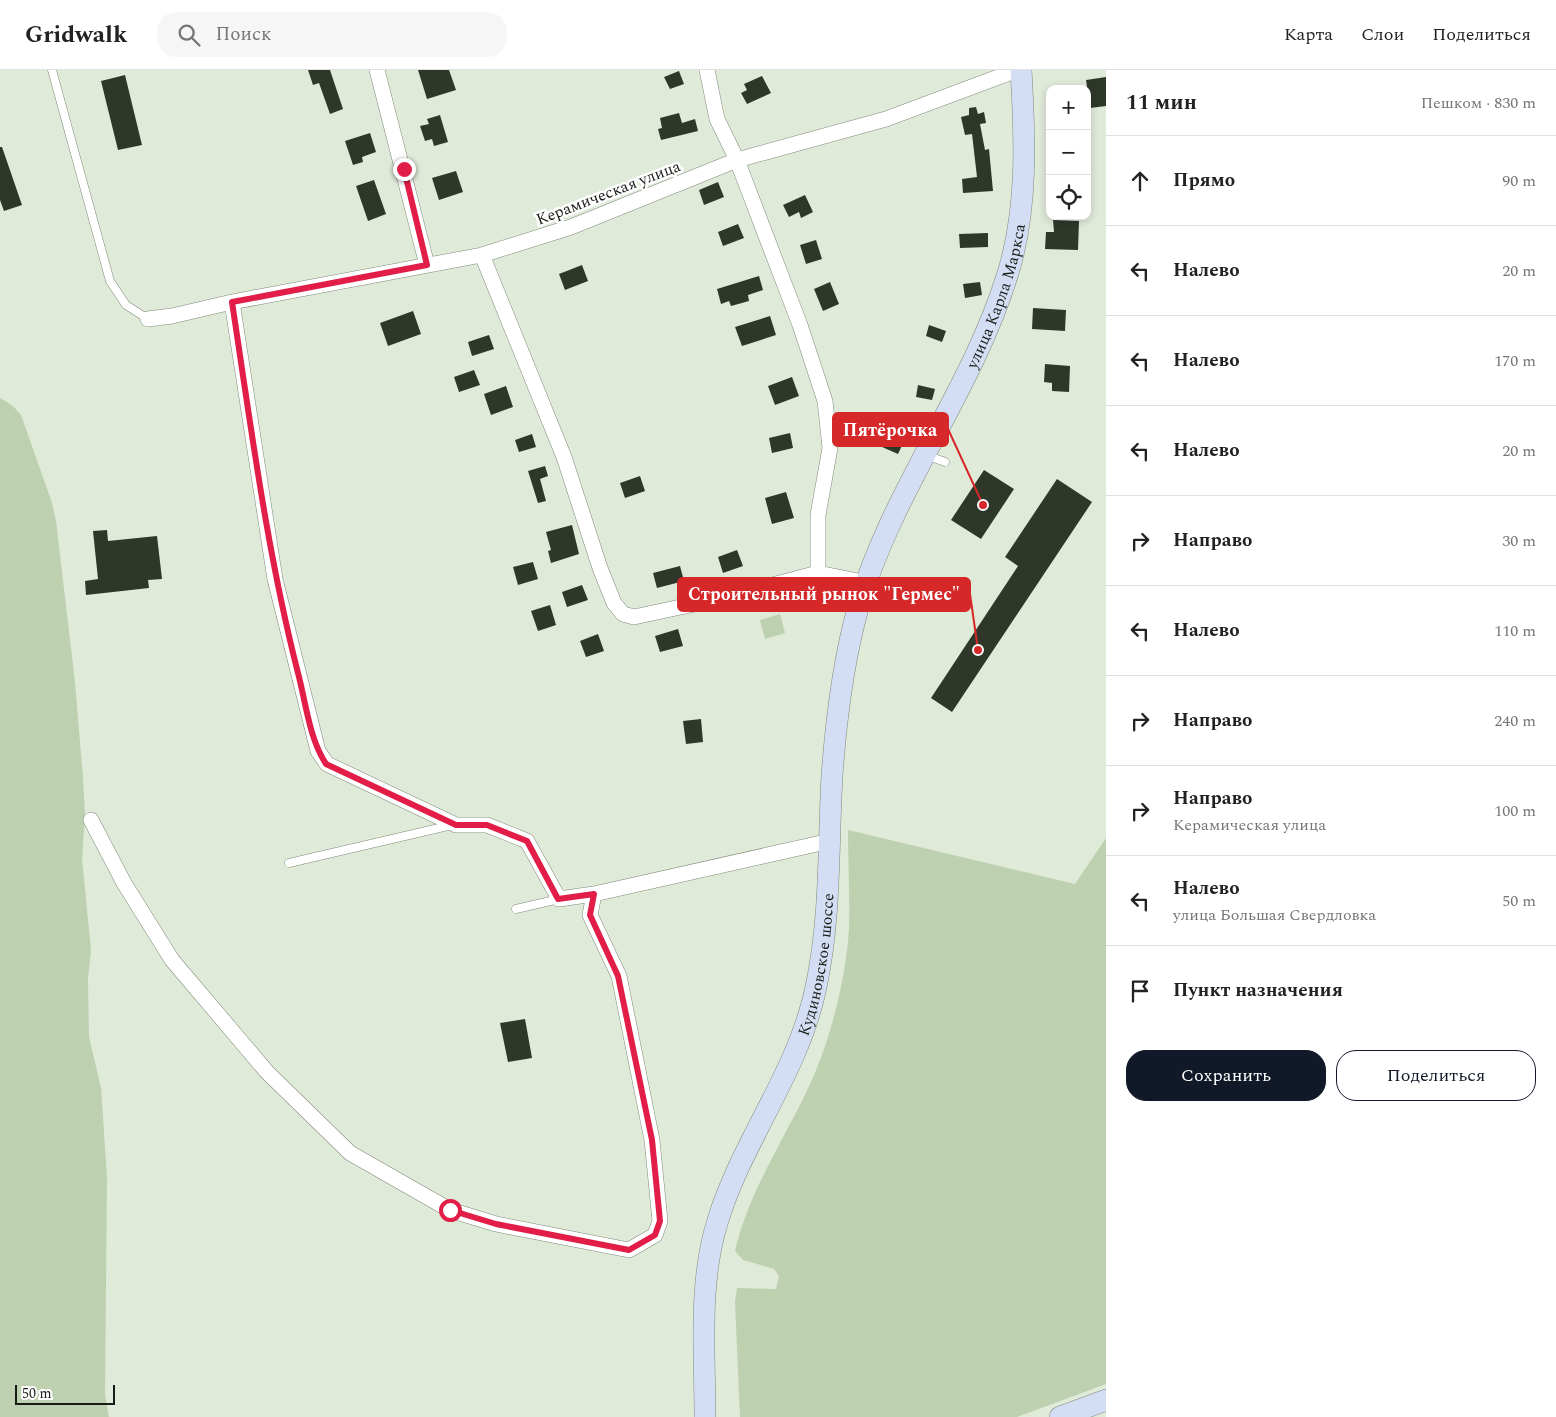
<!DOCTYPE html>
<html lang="ru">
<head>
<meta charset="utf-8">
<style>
  :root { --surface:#fff; --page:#f6f6f6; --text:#222; --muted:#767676; --line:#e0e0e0; --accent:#111827 }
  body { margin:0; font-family:Spectral,serif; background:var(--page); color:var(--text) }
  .controls { position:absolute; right:15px; top:15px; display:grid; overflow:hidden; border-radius:10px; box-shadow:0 2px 8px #0003 }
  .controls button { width:45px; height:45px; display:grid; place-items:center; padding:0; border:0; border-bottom:1px solid var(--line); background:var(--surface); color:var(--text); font:25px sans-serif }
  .scale { position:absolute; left:15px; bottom:12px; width:100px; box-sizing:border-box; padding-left:5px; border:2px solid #191c16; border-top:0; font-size:14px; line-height:18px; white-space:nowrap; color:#191c16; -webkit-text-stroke:4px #fff; paint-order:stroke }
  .stop { position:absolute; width:15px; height:15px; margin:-11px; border:4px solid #e11d48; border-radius:50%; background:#fff }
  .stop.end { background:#e11d48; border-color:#fff; box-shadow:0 1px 5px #0008 }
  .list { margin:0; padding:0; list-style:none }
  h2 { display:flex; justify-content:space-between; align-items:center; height:65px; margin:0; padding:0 20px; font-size:21px }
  h2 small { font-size:16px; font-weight:400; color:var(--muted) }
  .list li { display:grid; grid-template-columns:32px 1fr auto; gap:15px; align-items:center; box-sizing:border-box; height:90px; padding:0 20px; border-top:1px solid var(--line) }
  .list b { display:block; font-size:19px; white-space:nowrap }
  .list p { margin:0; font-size:16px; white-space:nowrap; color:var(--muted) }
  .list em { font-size:16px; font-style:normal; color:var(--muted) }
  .actions { display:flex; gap:10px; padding:15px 20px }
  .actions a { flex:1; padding:11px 0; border:1px solid var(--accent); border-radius:20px; text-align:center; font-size:18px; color:var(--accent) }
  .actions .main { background:var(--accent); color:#fff }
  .icon { flex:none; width:28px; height:28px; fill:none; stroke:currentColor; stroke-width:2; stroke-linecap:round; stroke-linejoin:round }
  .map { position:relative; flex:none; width:1106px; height:1347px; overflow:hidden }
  header { display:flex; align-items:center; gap:30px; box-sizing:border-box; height:70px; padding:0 25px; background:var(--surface); border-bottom:1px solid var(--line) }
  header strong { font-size:24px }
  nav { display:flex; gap:28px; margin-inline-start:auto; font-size:18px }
  .search { width:350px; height:45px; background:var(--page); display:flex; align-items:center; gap:12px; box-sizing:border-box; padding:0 18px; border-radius:20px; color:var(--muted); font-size:19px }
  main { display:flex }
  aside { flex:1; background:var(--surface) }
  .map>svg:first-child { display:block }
  .green { fill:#bdd0af }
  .building { fill:#2f372a }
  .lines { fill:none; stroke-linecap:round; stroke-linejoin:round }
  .lane-casing { stroke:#808a7a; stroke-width:9 }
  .street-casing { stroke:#808a7a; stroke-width:16 }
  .secondary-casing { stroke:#808a7a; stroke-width:22 }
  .lane { stroke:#fff; stroke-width:8 }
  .street { stroke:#fff; stroke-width:15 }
  .secondary { stroke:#d3ddf4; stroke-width:21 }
  .route { stroke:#e11d48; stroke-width:6 }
  .labels { text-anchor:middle; stroke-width:5; stroke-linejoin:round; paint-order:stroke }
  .street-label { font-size:16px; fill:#191c16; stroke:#fff }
  .leader { fill:none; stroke:#d62828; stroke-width:2 }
  .callout-dot { fill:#d62828; stroke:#fff; stroke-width:2 }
  .callout { fill:#d62828; stroke:#d62828; stroke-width:2 }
  .callout-label { font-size:18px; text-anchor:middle; font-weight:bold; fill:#fff }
</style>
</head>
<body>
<header>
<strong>Gridwalk</strong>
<div class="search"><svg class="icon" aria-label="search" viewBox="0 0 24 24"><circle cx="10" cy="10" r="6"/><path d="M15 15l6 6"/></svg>Поиск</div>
<nav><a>Карта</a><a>Слои</a><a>Поделиться</a></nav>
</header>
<main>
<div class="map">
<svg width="1106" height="1347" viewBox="0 0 1106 1347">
  <rect width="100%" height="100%" fill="#e0ead9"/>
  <path class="green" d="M0 328 13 336 21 345 52 433 56 451 75 612 83 708 85 745 82 789 91 880 88 909 89 967 101 1018 107 1107 105 1325 109 1347H0Z
    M780 544 785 563 765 569 760 550Z
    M848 760 1075 814 1106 768V1314L1017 1347H740L735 1231 737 1218 776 1219 779 1206 774 1199 743 1190 735 1181C749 1120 785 1069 811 1012 831 968 846 908 849 859 850 826 848 793 848 760Z"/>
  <path class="building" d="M308 0H330L343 39 330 44 319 13 313 15Z
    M418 0H449L456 20 427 29Z
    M679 1 684 14 670 19 664 7Z
    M125 5 142 75 118 80 101 11Z
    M762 6 771 23 747 34 741 23 747 20 744 14Z
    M1106 7V36L1090 38 1086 10Z
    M976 37 978 44 984 42 986 53 980 54 985 80 989 79 993 121 963 123 962 109 977 107 972 64 965 65 961 47 969 45V38Z
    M679 43 682 53 695 49 698 61 661 70 658 59 662 58 660 48Z
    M440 45 448 72 434 76 432 69 425 71 420 56 429 54 427 49Z
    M370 63 376 82 362 87 363 92 353 95 345 71Z
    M0 77H2L22 135 4 141 0 130Z
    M456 101 463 122 439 130 432 108Z
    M374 110 386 144 368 151 356 116Z
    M718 112 724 127 704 135 699 120Z
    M805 125 813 142 801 148 799 142 789 147 783 135Z
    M1053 150 1079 151 1078 180 1045 179 1046 162H1054Z
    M738 154 744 168 723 176 718 162Z
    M988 163V177L960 178 959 164Z
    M816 170 822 189 806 194 800 175Z
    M582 195 588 211 565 220 559 204Z
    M759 206 763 220 748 225 749 231 731 236 729 231 721 234 717 219Z
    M830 212 839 234 823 241 814 219Z
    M980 212 982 225 965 228 963 214Z
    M1033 238 1066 240 1065 261 1032 259Z
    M413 241 421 264 388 276 380 253Z
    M770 246 776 265 742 276 735 257Z
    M929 255 946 261 942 272 926 266Z
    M489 265 494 279 472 286 468 272Z
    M1045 294 1070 296 1069 322 1052 321V313L1044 312Z
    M474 300 480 315 459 322 454 307Z
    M792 307 799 326 775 335 768 316Z
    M918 315 935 319 932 330 916 327Z
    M506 316 513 337 491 345 484 324Z
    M893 354 909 361 898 384 882 377Z
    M790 363 793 378 772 383 769 368Z
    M532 364 536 377 519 382 515 370Z
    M545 396 548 406 540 409 546 431 538 433 528 401Z
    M984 400 1014 419 981 469 951 450Z
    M640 406 645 421 625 428 620 413Z
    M1057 409 1092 432 952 642 931 628 1018 496 1005 487Z
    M786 422 794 448 772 454 765 428Z
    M572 455 579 484 551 493 548 481 551 480 546 462Z
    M107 460 108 471 157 466 162 509 148 510 149 518 86 525 85 511 98 509 93 461Z
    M737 480 743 496 723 503 718 487Z
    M533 492 538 509 518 515 513 497Z
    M680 496 684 511 657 518 653 503Z
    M582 515 588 530 567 537 562 522Z
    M550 535 556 555 538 561 531 541Z
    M678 559 683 576 660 582 655 566Z
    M598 564 604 581 586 587 580 571Z
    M701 649 703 672 686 674 683 651Z
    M525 949 532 988 508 992 500 953Z"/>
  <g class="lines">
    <defs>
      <path id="lane" d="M52 0 110 211 126 235 148 249
        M926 385 945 392
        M289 793 452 755
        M516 839 559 829"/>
      <path id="street" d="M377 0 427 195
        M707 0 717 49 737 90 800 255 825 331 830 378 818 445V503
        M482 185 564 387 600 498 614 533 623 544 634 547 727 527 818 503 868 513
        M232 232 275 509 318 681 327 694 456 755H487L527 771 559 829 594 824 830 771
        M148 249 172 246 232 232 482 185 571 157 737 90 886 49 1017 0
        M91 750 124 813 172 890 267 1002 350 1083 450 1140 496 1154 629 1180 655 1165 660 1151 652 1070 619 906 590 845 594 824"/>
      <g id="secondary">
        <path id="s1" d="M705 1347C705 1282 698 1213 718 1150 743 1069 799 1001 816 917 831 847 828 776 832 706 836 650 843 592 858 538 892 420 972 321 1008 203 1028 138 1025 68 1021 0"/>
        <path d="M1060 1347 1106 1330"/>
      </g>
    </defs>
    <use href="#lane" class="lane-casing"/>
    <use href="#street" class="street-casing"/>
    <use href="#secondary" class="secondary-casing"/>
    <use href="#lane" class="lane"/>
    <use href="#street" class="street"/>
    <use href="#secondary" class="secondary"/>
  </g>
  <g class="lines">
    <path class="route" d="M404 99 427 195 232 232C251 357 267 482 298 603 306 633 309 668 326 694L456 755H487L527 771 558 829 594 824 590 845 618 906 652 1070 660 1151 655 1165 629 1180 496 1154 450 1140"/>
  </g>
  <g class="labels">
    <g class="street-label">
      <text transform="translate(608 122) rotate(-21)" y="6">Керамическая улица</text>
      <text dy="6" stroke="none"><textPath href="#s1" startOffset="1176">улица Карла Маркса</textPath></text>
      <text dy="6" stroke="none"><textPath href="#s1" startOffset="474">Кудиновское шоссе</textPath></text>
    </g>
  </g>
  <path class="leader" d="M983 435L948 359M978 580L970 524"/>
  <g class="callout-dot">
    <circle cx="983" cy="435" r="5"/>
    <circle cx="978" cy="580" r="5"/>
  </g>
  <g class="callout">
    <rect x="833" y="343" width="115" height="33" rx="5"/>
    <rect x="678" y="508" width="292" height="33" rx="5"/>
  </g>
  <g class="callout-label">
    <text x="890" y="366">Пятёрочка</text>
    <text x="824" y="530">Строительный рынок "Гермес"</text>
  </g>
</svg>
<div class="controls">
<button>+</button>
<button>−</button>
<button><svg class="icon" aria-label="locate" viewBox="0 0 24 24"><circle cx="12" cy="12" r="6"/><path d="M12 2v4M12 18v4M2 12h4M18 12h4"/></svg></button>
</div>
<div class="scale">50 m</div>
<div class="stop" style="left:450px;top:1140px"></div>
<div class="stop end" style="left:404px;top:99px"></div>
</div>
<aside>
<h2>11 мин<small>Пешком · 830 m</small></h2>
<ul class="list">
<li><svg class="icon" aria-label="ahead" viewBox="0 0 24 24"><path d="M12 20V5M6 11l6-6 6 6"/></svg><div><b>Прямо</b></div><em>90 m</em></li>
<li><svg class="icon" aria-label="left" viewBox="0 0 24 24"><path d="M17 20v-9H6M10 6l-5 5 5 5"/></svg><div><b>Налево</b></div><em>20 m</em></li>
<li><svg class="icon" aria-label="left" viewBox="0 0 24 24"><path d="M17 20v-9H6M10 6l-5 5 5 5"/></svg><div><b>Налево</b></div><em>170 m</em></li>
<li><svg class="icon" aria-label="left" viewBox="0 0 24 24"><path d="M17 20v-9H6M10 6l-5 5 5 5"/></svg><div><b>Налево</b></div><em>20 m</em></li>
<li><svg class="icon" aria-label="right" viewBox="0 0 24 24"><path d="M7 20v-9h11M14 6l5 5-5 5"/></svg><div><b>Направо</b></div><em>30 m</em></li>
<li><svg class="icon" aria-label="left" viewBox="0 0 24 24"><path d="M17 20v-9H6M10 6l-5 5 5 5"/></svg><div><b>Налево</b></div><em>110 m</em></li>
<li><svg class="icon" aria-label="right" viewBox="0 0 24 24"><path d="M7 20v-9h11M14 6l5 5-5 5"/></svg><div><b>Направо</b></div><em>240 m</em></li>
<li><svg class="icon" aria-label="right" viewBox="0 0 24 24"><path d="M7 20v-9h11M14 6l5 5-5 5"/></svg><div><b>Направо</b><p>Керамическая улица</p></div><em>100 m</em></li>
<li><svg class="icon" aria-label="left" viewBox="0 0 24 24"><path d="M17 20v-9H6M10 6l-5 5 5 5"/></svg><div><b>Налево</b><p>улица Большая Свердловка</p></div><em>50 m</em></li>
<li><svg class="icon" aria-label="arrive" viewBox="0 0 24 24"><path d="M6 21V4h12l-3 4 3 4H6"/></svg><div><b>Пункт назначения</b></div></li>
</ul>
<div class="actions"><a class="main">Сохранить</a><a>Поделиться</a></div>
</aside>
</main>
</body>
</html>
